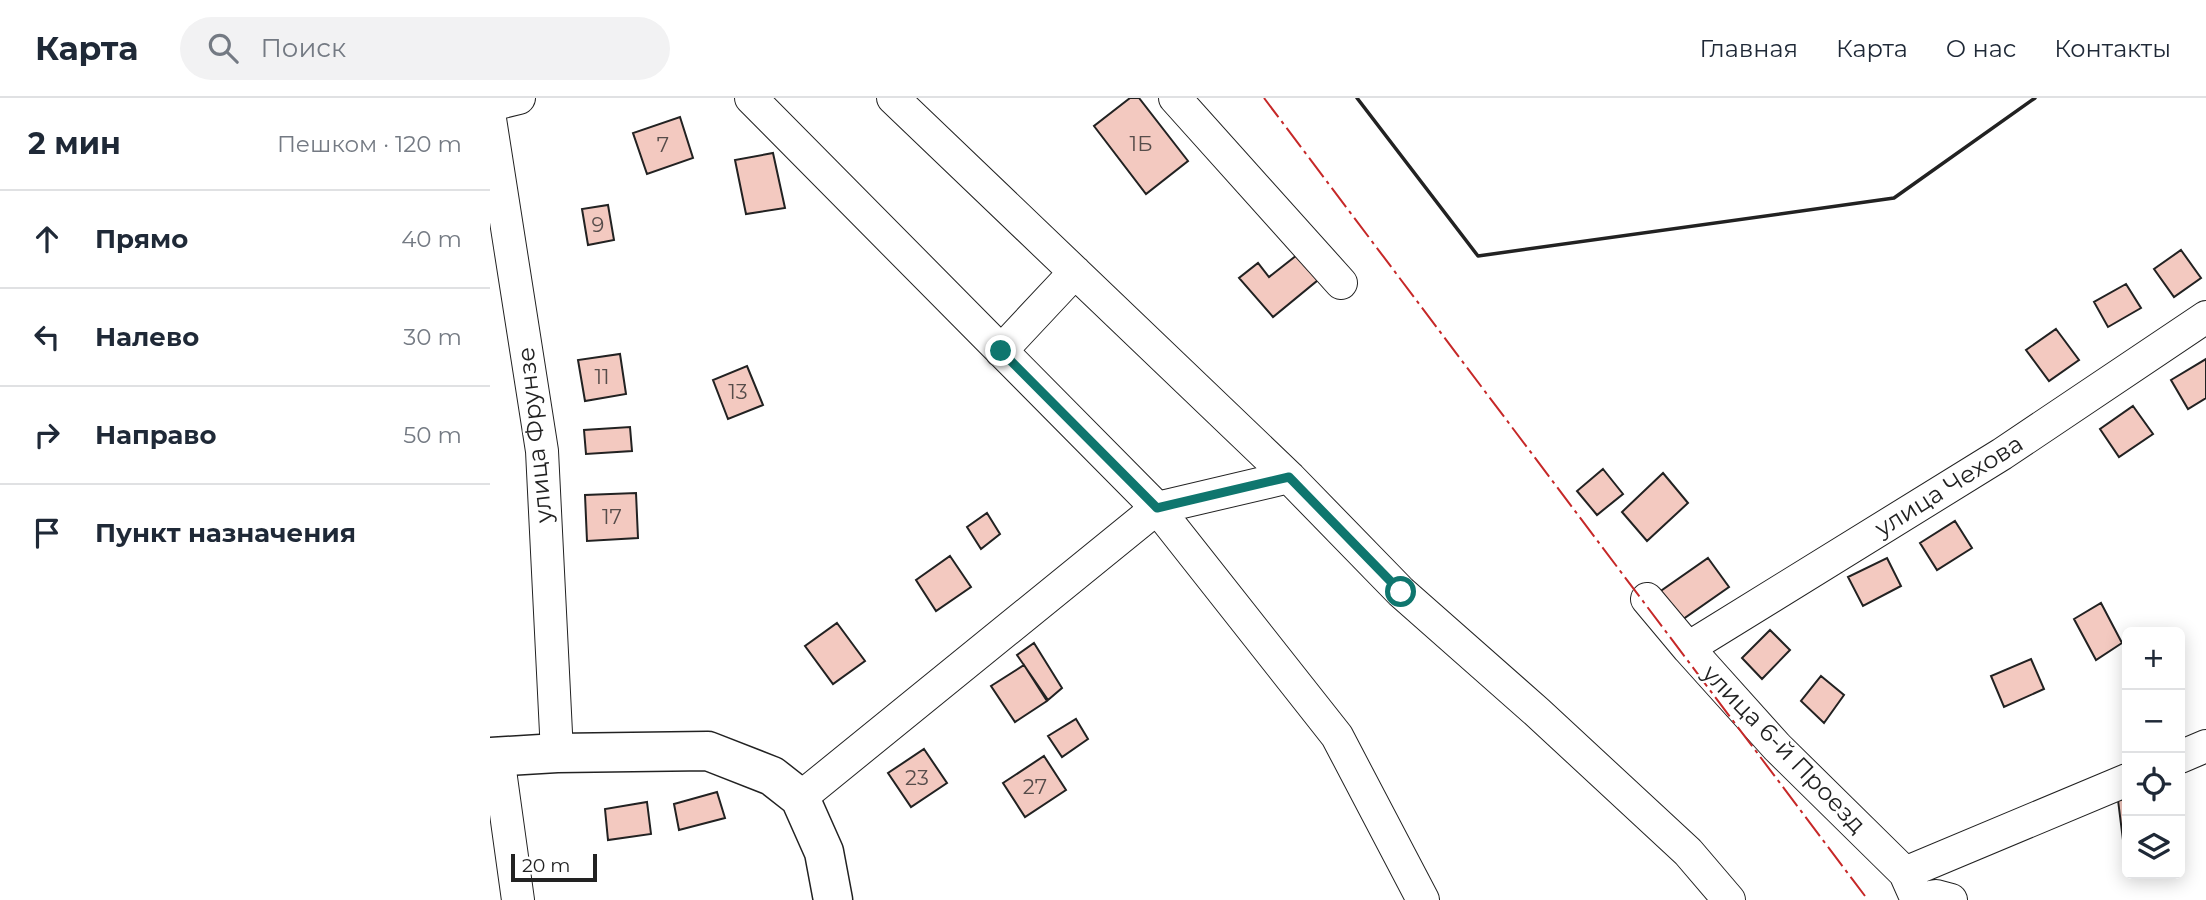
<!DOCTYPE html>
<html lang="ru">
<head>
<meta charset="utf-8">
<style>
  :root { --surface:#fff; --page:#f2f2f3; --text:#1f2937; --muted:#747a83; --line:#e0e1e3 }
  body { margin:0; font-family:Montserrat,sans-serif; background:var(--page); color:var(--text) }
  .controls { position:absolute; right:21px; bottom:21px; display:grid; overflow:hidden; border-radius:10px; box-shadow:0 4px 18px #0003 }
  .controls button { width:63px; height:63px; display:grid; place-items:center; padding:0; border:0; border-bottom:2px solid var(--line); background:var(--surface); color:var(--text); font:35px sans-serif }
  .scale { position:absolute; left:21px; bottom:18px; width:86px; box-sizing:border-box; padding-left:7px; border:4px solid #222; border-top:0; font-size:19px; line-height:24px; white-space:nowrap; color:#222; -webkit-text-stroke:5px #fff; paint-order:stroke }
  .stop { position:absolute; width:21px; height:21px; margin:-16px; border:5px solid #0f766e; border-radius:50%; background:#fff }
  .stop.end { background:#0f766e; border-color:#fff; box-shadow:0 2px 7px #0008 }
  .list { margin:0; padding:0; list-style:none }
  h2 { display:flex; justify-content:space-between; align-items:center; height:91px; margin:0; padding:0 28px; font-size:30px }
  h2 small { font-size:23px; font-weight:400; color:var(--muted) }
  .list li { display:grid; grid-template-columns:46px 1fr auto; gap:21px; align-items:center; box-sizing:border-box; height:98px; padding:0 28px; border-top:2px solid var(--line) }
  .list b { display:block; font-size:26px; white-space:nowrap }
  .list em { font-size:23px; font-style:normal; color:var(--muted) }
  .icon { flex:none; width:38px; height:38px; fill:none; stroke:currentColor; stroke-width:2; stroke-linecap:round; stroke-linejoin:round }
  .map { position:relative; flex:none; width:1716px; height:802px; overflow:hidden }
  header { display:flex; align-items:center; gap:42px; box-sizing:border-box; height:98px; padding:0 35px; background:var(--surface); border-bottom:2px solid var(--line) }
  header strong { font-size:33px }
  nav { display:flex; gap:38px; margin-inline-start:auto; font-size:24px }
  .search { width:490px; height:63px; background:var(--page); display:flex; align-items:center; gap:18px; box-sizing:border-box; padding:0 24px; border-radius:38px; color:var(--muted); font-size:26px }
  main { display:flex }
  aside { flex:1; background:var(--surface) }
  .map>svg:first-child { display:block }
  .building { fill:#f3c9c0; stroke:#222; stroke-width:2 }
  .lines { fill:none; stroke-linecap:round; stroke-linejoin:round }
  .minor-casing { stroke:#222; stroke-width:34 }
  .highway-casing { stroke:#222; stroke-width:41 }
  .minor { stroke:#fff; stroke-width:32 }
  .highway { stroke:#fff; stroke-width:38 }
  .wall { stroke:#222; stroke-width:3.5 }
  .power { stroke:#c62828; stroke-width:2; stroke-dasharray:24 5 3.5 5; stroke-linecap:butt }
  .route { stroke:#0f766e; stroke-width:9 }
  .labels { text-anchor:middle; stroke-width:5; stroke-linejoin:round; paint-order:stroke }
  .number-label { font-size:21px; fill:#564c4a }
  .street-label { font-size:24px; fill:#222; stroke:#fff }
</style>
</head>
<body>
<header>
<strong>Карта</strong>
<div class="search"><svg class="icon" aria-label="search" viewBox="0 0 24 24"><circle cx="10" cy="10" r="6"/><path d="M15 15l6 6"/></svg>Поиск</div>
<nav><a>Главная</a><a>Карта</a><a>О нас</a><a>Контакты</a></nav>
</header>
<main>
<aside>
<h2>2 мин<small>Пешком · 120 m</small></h2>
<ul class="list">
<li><svg class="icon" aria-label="ahead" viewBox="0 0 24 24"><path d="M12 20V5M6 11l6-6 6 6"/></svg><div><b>Прямо</b></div><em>40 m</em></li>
<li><svg class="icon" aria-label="left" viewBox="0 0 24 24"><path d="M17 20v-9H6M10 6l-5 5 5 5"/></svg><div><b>Налево</b></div><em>30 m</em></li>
<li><svg class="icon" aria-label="right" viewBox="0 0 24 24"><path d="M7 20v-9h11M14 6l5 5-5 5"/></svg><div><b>Направо</b></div><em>50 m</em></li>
<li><svg class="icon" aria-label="arrive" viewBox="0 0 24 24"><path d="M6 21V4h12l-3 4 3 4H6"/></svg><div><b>Пункт назначения</b></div></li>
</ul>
</aside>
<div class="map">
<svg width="1716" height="802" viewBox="0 0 1716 802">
  <rect width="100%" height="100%" fill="#fff"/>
  <path class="building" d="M640 0H649L698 63 656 96 604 28Z
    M190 19 203 60 157 76 143 35Z
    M283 55 295 110 256 116 245 62Z
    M118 107 124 142 98 147 92 111Z
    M1691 152 1711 180 1684 199 1664 171Z
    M807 157 828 182 783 219 749 180 768 165 779 179Z
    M1636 186 1651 210 1618 229 1604 204Z
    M1566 231 1589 262 1559 283 1536 252Z
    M130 256 136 296 95 303 88 262Z
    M1716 261V300L1698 311 1681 282Z
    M257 268 273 307 238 321 223 282Z
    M1643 308 1663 336 1629 359 1610 331Z
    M140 329 142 353 96 356 94 332Z
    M1113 371 1133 396 1107 417 1087 393Z
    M1173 375 1198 405 1157 443 1132 414Z
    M146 395 148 440 97 443 95 397Z
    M497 415 510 436 491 451 477 429Z
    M1465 423 1482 450 1447 472 1430 445Z
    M460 458 481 489 446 513 426 482Z
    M1218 460 1239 489 1186 526 1165 497Z
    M1397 460 1411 488 1373 508 1358 479Z
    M1611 505 1632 545 1606 562 1584 521Z
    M347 525 375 563 343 586 315 548Z
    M1280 532 1300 552 1272 581 1252 560Z
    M544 545 572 590 558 602 527 557Z
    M1541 561 1554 591 1514 609 1501 578Z
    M534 567 557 603 525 624 501 588Z
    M1331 578 1354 597 1334 625 1311 603Z
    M586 621 598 641 572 659 558 638Z
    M434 651 457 685 421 709 398 675Z
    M554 658 576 692 535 719 513 685Z
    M227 694 235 720 189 732 184 706Z
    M1637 701V742H1633L1628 702Z
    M157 704 161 736 118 742 115 711Z"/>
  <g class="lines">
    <defs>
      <path id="minor" d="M261 0 667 410 847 638 933 802
        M403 0 799 379 911 494 1047 614 1198 754 1239 802
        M685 0 851 185
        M0 7 29 0
        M0 21 52 353 67 655
        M511 253 585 174
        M1157 501 1198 550 1287 649 1415 775 1427 802
        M1198 550 1512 356 1716 219
        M8 658 28 802
        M1690 659 1716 648
        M310 700 667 410 799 379
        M1415 775 1637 682
        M1427 801 1446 798 1461 802"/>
      <path id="highway" d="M0 659 67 655 218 653 282 678 310 700 334 754 343 802"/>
    </defs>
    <use href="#minor" class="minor-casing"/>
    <use href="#highway" class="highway-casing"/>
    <use href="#minor" class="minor"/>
    <use href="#highway" class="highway"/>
    <path class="wall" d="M867 0 988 158 1404 100 1545 0"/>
    <path class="power" d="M774 0 1378 802"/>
  </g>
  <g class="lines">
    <path class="route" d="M511 253 667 410 799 379 911 494"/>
  </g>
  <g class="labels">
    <g class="number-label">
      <text x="651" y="53">1Б</text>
      <text x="173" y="54">7</text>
      <text x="108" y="134">9</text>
      <text x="112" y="286">11</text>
      <text x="248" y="301">13</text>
      <text x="122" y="426">17</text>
      <text x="427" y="687">23</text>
      <text x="545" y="696">27</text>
    </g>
    <g class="street-label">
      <text transform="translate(45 337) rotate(-96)" y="8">улица Фрунзе</text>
      <text transform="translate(1459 388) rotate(-32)" y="8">улица Чехова</text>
      <text transform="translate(1294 651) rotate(46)" y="8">улица 6-й Проезд</text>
    </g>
  </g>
</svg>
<div class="controls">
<button>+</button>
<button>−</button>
<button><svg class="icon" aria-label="locate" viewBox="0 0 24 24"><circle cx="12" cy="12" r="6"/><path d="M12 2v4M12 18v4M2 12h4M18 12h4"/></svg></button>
<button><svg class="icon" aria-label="layers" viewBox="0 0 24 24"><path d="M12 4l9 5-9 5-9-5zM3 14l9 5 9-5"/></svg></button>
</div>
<div class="scale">20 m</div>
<div class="stop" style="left:911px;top:494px"></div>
<div class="stop end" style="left:511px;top:253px"></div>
</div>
</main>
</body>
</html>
